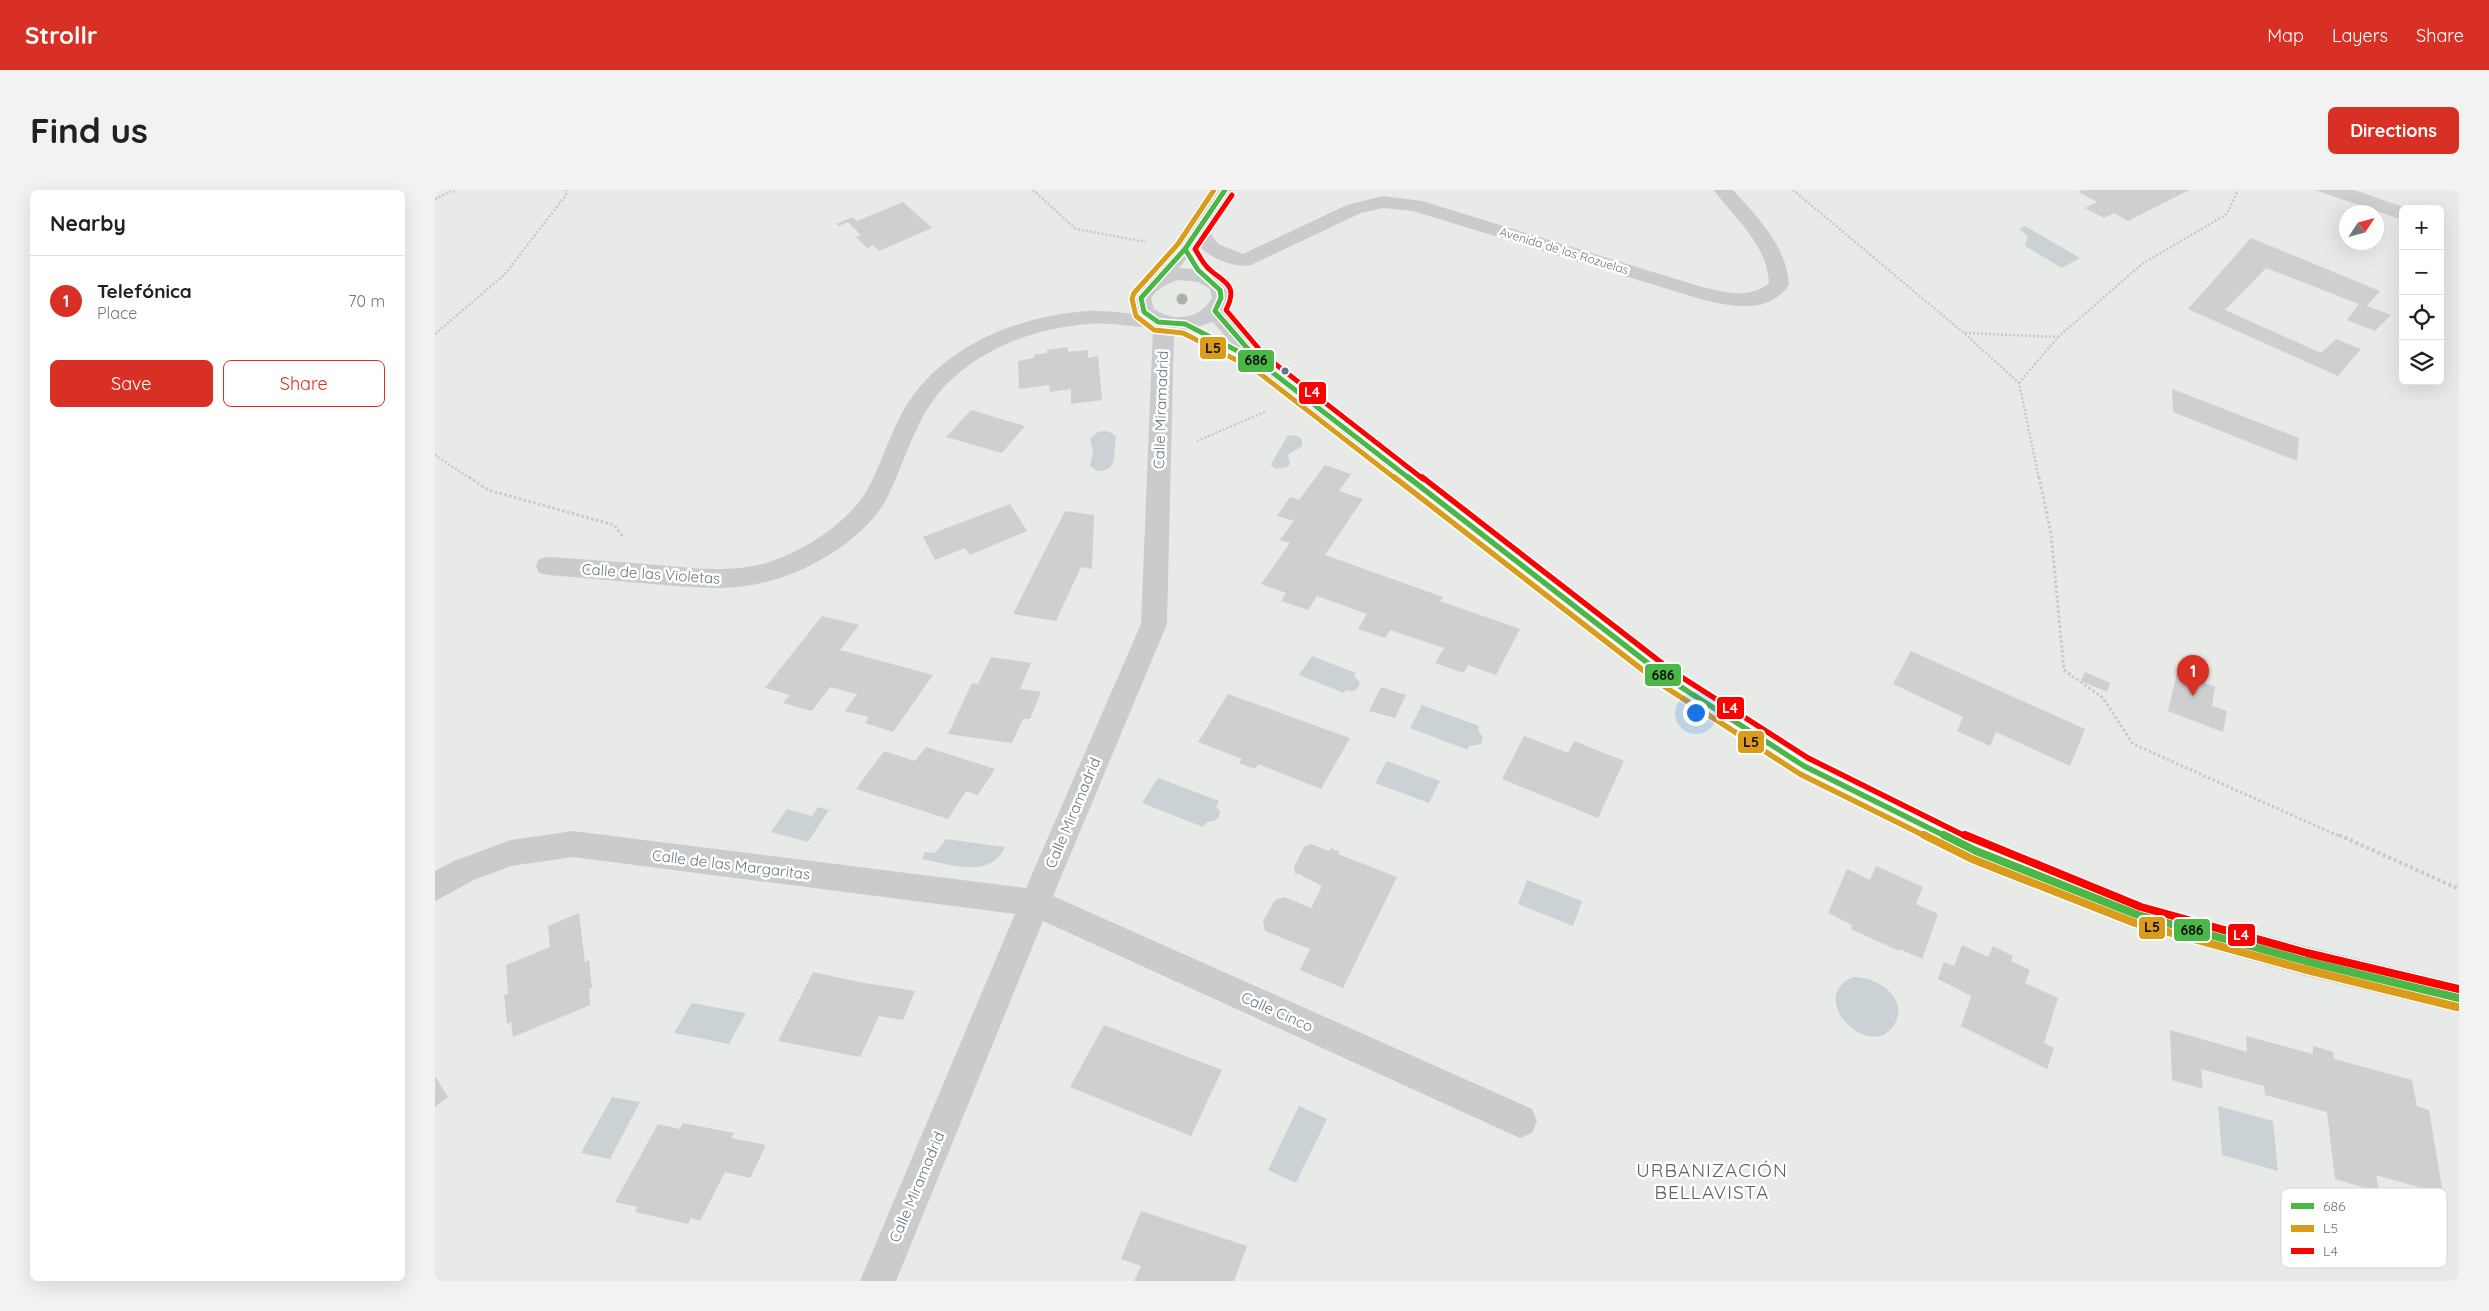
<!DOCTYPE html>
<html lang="en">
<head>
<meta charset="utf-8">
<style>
  :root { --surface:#fff; --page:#f2f2f2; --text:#202124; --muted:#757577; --line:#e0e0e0; --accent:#d93025 }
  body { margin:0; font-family:Quicksand,sans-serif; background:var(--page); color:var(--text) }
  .controls { position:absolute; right:15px; top:15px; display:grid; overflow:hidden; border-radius:8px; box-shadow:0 5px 20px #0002 }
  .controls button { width:45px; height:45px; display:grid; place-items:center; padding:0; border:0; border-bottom:1px solid var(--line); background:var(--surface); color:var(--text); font:25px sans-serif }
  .compass { position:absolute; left:1904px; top:15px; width:45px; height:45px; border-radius:50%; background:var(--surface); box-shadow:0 5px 20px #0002; rotate:54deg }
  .you { position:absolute; left:1260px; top:522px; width:18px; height:18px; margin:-12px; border:4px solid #fff; border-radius:50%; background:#1a73e8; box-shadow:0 0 0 8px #1a73e833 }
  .badge { display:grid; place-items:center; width:32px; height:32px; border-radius:50%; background:var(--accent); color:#fff; font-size:16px; font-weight:700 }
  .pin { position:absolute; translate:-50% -41px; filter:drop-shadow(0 1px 2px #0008) }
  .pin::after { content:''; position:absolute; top:26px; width:18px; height:15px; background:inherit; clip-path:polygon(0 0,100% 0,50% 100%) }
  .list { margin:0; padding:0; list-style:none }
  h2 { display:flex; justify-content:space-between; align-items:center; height:65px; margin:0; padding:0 20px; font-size:21px }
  h2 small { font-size:16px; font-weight:400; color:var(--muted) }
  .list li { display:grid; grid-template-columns:32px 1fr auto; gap:15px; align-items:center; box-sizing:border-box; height:90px; padding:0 20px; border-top:1px solid var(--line) }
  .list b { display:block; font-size:19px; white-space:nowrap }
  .list p { margin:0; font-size:16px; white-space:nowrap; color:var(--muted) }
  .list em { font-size:16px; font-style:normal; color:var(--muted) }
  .actions { display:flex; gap:10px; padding:15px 20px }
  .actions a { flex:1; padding:11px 0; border:1px solid var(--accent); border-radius:8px; text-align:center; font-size:18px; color:var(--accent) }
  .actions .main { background:var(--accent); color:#fff }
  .icon { flex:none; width:28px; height:28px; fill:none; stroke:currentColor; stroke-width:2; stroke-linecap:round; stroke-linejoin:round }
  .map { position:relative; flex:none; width:2024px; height:1091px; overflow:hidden; border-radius:8px }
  header { display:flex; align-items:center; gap:30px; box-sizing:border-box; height:70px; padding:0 25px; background:var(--accent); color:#fff }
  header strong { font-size:24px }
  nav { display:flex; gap:28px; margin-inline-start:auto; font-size:18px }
  .intro { display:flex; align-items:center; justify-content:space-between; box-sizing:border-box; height:120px; padding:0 30px }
  h1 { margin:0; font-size:35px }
  .button { padding:12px 22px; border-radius:8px; background:var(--accent); color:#fff; font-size:18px; font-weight:700 }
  main { display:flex; gap:30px; padding:0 30px }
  aside { flex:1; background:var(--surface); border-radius:8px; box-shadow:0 5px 20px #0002 }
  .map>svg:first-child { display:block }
  .green { fill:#e8eae7; fill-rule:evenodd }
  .water { fill:#cbd2d5 }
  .building { fill:#cdcfd0 }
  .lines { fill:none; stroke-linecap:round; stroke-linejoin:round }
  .path-far2 { stroke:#c8c9ca; stroke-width:2.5; stroke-dasharray:2 2; stroke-linecap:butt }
  .path-far1 { stroke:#c8c9ca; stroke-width:3; stroke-dasharray:2.5 2.5; stroke-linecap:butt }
  .path { stroke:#c8c9ca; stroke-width:4; stroke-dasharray:3 3; stroke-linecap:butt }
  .minor { fill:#cacbcc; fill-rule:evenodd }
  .bus-1-far2-casing { stroke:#fff; stroke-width:8 }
  .bus-1-far1-casing { stroke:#fff; stroke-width:9 }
  .bus-1-casing { stroke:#fff; stroke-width:11 }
  .bus-2-far2-casing { stroke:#fff; stroke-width:8 }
  .bus-2-far1-casing { stroke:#fff; stroke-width:9 }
  .bus-2-casing { stroke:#fff; stroke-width:11 }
  .bus-3-far2-casing { stroke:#fff; stroke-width:8 }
  .bus-3-far1-casing { stroke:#fff; stroke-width:9 }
  .bus-3-casing { stroke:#fff; stroke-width:11 }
  .bus-1-far2 { stroke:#4ab747; stroke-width:5 }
  .bus-1-far1 { stroke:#4ab747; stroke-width:5.5 }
  .bus-1 { stroke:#4ab747; stroke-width:8 }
  .bus-2-far2 { stroke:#da9c1a; stroke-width:5 }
  .bus-2-far1 { stroke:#da9c1a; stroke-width:5.5 }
  .bus-2 { stroke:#da9c1a; stroke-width:8 }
  .bus-3-far2 { stroke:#f00; stroke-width:5 }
  .bus-3-far1 { stroke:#f00; stroke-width:5.5 }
  .bus-3 { stroke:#f00; stroke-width:8 }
  .tree { fill:#aab3a8 }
  .bus-dot { fill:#667681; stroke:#fff; stroke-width:2 }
  .labels { text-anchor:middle; stroke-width:5; stroke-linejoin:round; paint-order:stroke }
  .far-street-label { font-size:12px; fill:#667681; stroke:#fff }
  .street-label { font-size:15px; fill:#667681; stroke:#fff }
  .near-neighbourhood-label { font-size:19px; letter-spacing:1px; fill:#59646c; stroke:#fff }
  .key { fill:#fff; stroke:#d1d6d9; stroke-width:1 }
  .key-label { font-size:14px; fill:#667681 }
  .line-badge { stroke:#fff; stroke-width:2 }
  .badge-label { font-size:14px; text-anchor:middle; font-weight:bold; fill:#fff }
  .pale-badge-label { font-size:14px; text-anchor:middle; font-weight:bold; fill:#111 }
</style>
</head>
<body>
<header>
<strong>Strollr</strong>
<nav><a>Map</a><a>Layers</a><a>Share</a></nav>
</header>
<div class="intro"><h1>Find us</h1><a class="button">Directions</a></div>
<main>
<aside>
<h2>Nearby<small></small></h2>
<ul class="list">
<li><span class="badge">1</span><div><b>Telefónica</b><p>Place</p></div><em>70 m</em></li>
</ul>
<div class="actions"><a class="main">Save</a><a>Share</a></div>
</aside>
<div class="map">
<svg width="2024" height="1091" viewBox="0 0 2024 1091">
  <rect width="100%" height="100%" fill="#f9f9f9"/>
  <path class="green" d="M0 0H2024V1091H0ZM1968 19H2005V191H1968ZM1912 22H1942V52H1912Z"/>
  <path class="water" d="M1590 36 1645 68 1627 78 1590 56 1593 46 1584 39Z
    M670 241 677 243 681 247C678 263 684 282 662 281L655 276 658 261 655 249 663 242Z
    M853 245 862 246 867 249V256L853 265 855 274 852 277 840 279 836 274Z
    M877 466 921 483 919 486 925 492 923 498 918 501 911 500 909 503 864 485Z
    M987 515 1044 536 1043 539 1048 548 1046 554 1034 556 1033 560 975 538Z
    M952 571 1005 591 994 613 940 593Z
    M723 588 784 611 781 617 785 621 784 627 779 631 772 632 768 637 707 613Z
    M383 617 394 620 373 652 336 642 352 619 377 626Z
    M511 649 570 657C555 690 514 674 487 669L490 662 500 663Z
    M1092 690 1147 711 1138 736 1083 714Z
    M1418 787C1441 786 1476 808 1459 835 1436 873 1369 808 1418 787Z
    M257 813 311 823 294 854 239 843Z
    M177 907 205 912 175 969 146 963Z
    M864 916 892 929 861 993 833 980Z
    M1783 916 1838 931 1843 981 1787 965Z"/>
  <path class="building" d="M1647 0H1754L1693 31 1679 23 1669 28 1650 18 1662 12 1644 2Z
    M1880 0H1919L1974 19H1968V30Z
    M468 12 497 38 444 61 438 55 432 58 421 47 426 45 413 32 404 36 401 34 418 27 422 31Z
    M1816 48 1945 101 1932 116 1956 125 1940 141 1912 130 1924 114 1831 78 1790 120 1886 163 1901 149 1926 159 1903 186 1753 119Z
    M633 157V162L653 160V168L663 166 667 210 636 214V199L615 202 614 195 584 199 583 171 599 168V165L612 163V160Z
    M1737 199 1864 248 1862 271 1738 222Z
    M536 220 590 236 567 263 511 247Z
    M890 275 916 284 904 301 928 309 890 365 1008 407 1005 411 1085 439 1061 485 1033 475 1029 483 1000 473 1009 458 955 440 950 448 923 439 932 424 882 406 873 420 846 411 851 403 826 394 855 353 845 350 859 331 842 326 855 307 864 310Z
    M575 314 592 341 535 365 530 358 500 370 488 347Z
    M630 321 659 325 657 379 646 377 621 431 578 424Z
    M387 426 424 435 405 460 498 485 458 542 430 533 434 527 410 521 422 504 395 497 377 521 348 513 355 505 330 498Z
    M1476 461 1650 539 1635 576 1561 542 1555 556 1522 541 1528 527 1458 494Z
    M556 467 596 473 585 499 606 502 595 529H588L577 553 513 544 537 493 543 494Z
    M1650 482 1675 493 1672 502 1646 491Z
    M1742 483 1780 497 1777 516 1792 521 1788 542 1733 521Z
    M946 497 971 505 960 528 934 521Z
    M793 504 915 548 886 599 823 574 820 579 804 573 807 569 763 552Z
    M1089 546 1133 563 1139 551 1189 571 1163 628 1067 589Z
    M491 557 560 579 543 605 531 601 513 629 421 599 449 561 480 571Z
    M876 654 894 661 896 658 905 662 903 664 962 687 908 798 865 780 875 759 830 741 828 731 840 710 849 707 876 718 887 696 862 683 861 686 859 677 869 657Z
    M1441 676 1488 697 1481 714 1503 724 1487 769 1465 759 1464 761 1416 739 1417 735 1393 723 1412 679 1435 690Z
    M144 723 150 772 154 770 157 798 154 799 155 815 78 847 76 832 72 834 69 805 73 804 71 775 115 757 113 736Z
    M1527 755 1553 767 1558 756 1578 766 1576 771 1595 780 1590 793 1623 808 1609 853 1619 858 1612 879 1526 836 1536 806 1503 789 1509 772 1519 776Z
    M378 782 424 792 480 801 468 830 444 826 425 867 343 851Z
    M669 835 787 880 756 946 635 897Z
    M1735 840 1812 862 1811 846 1878 864V856L1898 862 1899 869 1977 890 1982 916 1994 920 2008 1004 1941 985 1944 1002 1900 989 1892 922 1830 905 1829 896 1766 879 1768 899 1737 890Z
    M0 886 13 907 0 917Z
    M248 933 299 943 296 948 331 955 315 988 290 982 265 1031 256 1028 253 1034 200 1022 203 1017 180 1012 223 934 245 939Z
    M706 1021 812 1056 799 1091H699L706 1076 686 1069Z"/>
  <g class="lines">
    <path class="path-far2" d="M598 0 641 39 711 52
      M1358 0 1529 143 1584 193 1604 289
      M0 9 19 0
      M1530 143 1623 147
      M0 144 70 84 131 5 132 0
      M1584 193 1623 147 1707 74 1792 24 1803 0
      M762 251 832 221
      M0 265 36 289"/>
    <path class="path-far1" d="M34 287 53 300 179 335 188 347
      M1604 287 1616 344 1629 480 1668 508 1698 554 1906 647"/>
    <path class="path" d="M1904 645 2024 699"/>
    <path class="minor" d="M780 0H799L772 39 783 54 808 64 912 15 948 6 987 11 1267 97C1291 102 1313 110 1334 93 1332 53 1300 30 1279 0H1298C1323 27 1352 57 1354 95 1333 126 1292 116 1262 108L978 21 948 18 926 23 816 75C800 79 772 67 763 54L744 78C769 80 790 80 797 108L790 120 832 167 1241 480 1379 568 1551 652 1704 711 1870 756 2024 793V823L1870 786 1703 739 1531 670 1359 584 1223 496 827 186 816 177 778 132 752 140 739 141 732 434 618 706 1097 919 1102 931 1097 943 1085 948 608 731 461 1091H425L580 724 138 667 76 676 39 690 0 711V681L19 671 76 650 138 641 591 698 706 434 718 138C698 137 675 132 654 134 595 138 529 164 495 215 478 240 466 280 452 308 431 348 374 382 331 392 293 402 257 397 218 394 183 391 148 388 113 385L104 383 101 376 104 369 113 367C149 369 186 372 222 375 258 378 292 383 327 374 363 365 412 334 431 302 448 273 457 234 477 207 517 152 588 125 654 121 669 120 685 123 700 124L696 108 699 103 742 56ZM743 90 763 92 775 99 777 108C764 130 738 132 719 119L716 108C723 98 732 94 743 90Z"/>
    <defs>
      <path id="bus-1-far2" d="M790 0 750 59 706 108 709 122 723 132 750 134 824 172 975 289
        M750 59 763 80 785 100 786 108 780 121 825 173"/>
      <path id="bus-1-far1" d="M973 287 1232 488 1369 576 1512 647"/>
      <path id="bus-1" d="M1509 645 1541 661 1703 725 1870 771 2024 808"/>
      <path id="bus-2-far2" d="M779 0 743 54 699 103 697 109 701 126 719 140 748 143 819 179 961 289"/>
      <path id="bus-2-far1" d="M959 287 1227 495 1365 584 1492 647"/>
      <path id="bus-2" d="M1489 645 1537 669 1700 733 1868 779 2022 817"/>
      <path id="bus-3-far2" d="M797 5 760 59C764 65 768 74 774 79 789 93 804 94 791 120L830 166 988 289"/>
      <path id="bus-3-far1" d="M987 287 1237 481 1373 568 1532 647"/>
      <path id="bus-3" d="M1530 645 1706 717 1872 763 2024 799"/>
    </defs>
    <use href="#bus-1-far2" class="bus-1-far2-casing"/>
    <use href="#bus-1-far1" class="bus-1-far1-casing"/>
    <use href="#bus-1" class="bus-1-casing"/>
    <use href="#bus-2-far2" class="bus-2-far2-casing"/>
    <use href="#bus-2-far1" class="bus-2-far1-casing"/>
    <use href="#bus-2" class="bus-2-casing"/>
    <use href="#bus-3-far2" class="bus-3-far2-casing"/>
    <use href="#bus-3-far1" class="bus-3-far1-casing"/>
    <use href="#bus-3" class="bus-3-casing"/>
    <use href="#bus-1-far2" class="bus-1-far2"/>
    <use href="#bus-1-far1" class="bus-1-far1"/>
    <use href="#bus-1" class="bus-1"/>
    <use href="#bus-2-far2" class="bus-2-far2"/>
    <use href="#bus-2-far1" class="bus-2-far1"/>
    <use href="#bus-2" class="bus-2"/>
    <use href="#bus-3-far2" class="bus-3-far2"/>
    <use href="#bus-3-far1" class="bus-3-far1"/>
    <use href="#bus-3" class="bus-3"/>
  </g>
  <circle class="tree" cx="747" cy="109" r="5.5"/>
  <circle class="bus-dot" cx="850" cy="181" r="4.5"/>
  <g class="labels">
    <g class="far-street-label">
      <text transform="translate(1129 61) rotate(17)" y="4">Avenida de las Rozuelas</text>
    </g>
    <g class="street-label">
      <text transform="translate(726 220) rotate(-88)" y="5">Calle Miramadrid</text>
      <text transform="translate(216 384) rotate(4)" y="5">Calle de las Violetas</text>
      <text transform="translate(638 623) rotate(-67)" y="5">Calle Miramadrid</text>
      <text transform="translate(296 675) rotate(7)" y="5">Calle de las Margaritas</text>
      <text transform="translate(842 822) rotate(24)" y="5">Calle Cinco</text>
      <text transform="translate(482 997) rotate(-67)" y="5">Calle Miramadrid</text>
    </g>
    <g class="near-neighbourhood-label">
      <text x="1277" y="987">URBANIZACIÓN<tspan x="1277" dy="22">BELLAVISTA</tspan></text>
    </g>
  </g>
  <rect x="1846" y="998" width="166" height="80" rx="8" class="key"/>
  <rect x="1856" y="1013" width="23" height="6" fill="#4ab747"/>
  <rect x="1856" y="1035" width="23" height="7" fill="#da9c1a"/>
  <rect x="1856" y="1058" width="23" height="6" fill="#f00"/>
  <g class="key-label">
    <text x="1888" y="1021">686</text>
    <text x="1888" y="1043">L5</text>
    <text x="1888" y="1066">L4</text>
  </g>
  <g class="line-badge">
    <rect x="764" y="146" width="28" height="24" rx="5" fill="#da9c1a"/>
    <rect x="802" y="159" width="38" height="24" rx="5" fill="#4ab747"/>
    <rect x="863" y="191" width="29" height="24" rx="5" fill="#f00"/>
    <rect x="1209" y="473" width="38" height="24" rx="5" fill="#4ab747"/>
    <rect x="1281" y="506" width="29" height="24" rx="5" fill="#f00"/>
    <rect x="1302" y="540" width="28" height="24" rx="5" fill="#da9c1a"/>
    <rect x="1703" y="726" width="28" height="24" rx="5" fill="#da9c1a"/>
    <rect x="1738" y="728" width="38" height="24" rx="5" fill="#4ab747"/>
    <rect x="1792" y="733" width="29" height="24" rx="5" fill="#f00"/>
  </g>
  <g class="badge-label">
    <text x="877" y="207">L4</text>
    <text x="1295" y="523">L4</text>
    <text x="1806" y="750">L4</text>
  </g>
  <g class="pale-badge-label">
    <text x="778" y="163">L5</text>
    <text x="821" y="175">686</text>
    <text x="1228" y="490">686</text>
    <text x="1316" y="557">L5</text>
    <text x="1717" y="742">L5</text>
    <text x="1757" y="745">686</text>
  </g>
</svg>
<div class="controls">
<button>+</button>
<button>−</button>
<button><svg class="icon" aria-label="locate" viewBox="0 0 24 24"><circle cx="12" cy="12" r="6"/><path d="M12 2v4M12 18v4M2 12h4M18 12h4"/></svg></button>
<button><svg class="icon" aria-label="layers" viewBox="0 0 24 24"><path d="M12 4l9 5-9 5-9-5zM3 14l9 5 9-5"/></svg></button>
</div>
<svg class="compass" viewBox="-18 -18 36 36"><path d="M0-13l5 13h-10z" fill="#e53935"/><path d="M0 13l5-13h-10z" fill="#757577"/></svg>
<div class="you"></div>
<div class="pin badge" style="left:1758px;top:506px">1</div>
</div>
</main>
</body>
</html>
